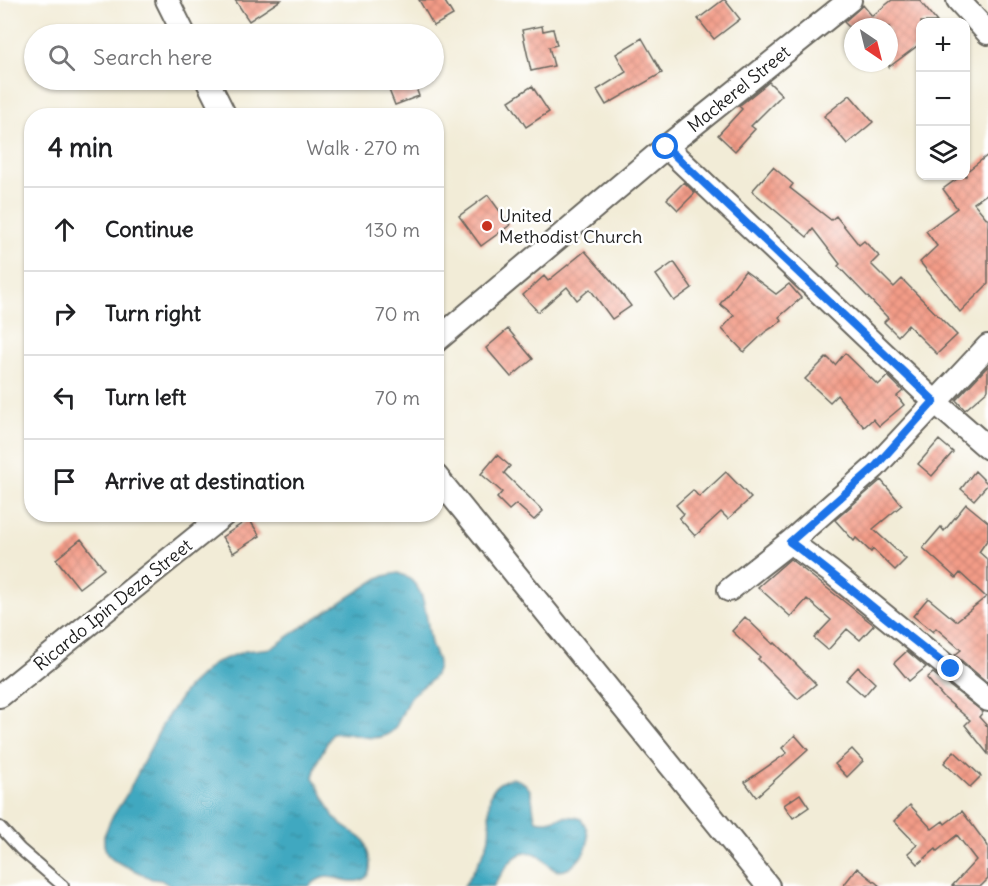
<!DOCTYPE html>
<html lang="en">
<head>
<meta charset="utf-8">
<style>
  :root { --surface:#fff; --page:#f2f2f2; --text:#202124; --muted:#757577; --line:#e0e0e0 }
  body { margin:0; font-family:Delius,sans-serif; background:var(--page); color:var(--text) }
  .controls { position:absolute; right:18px; top:18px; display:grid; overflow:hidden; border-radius:12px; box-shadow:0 2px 4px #0004 }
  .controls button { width:54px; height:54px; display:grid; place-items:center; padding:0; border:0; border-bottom:2px solid var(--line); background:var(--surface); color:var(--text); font:30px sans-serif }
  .compass { position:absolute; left:844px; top:18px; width:54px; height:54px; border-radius:50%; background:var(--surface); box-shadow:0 2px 4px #0004; rotate:145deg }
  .stop { position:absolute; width:18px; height:18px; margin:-14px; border:4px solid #1a73e8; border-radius:50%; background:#fff }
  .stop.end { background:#1a73e8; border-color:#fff; box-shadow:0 2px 6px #0008 }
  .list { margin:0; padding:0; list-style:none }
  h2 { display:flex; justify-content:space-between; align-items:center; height:78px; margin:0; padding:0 24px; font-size:26px }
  h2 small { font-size:20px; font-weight:400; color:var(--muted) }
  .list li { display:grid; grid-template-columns:39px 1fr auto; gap:18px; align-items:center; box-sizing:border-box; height:84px; padding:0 24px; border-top:2px solid var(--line) }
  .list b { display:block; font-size:22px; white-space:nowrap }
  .list em { font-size:20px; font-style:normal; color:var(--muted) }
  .icon { flex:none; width:33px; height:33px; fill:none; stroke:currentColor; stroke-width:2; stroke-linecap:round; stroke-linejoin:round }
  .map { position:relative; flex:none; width:988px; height:886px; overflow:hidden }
  .search { position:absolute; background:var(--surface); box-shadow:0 2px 4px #0004; left:24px; top:24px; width:420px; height:66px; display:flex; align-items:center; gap:15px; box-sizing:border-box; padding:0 21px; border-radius:33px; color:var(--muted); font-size:22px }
  .panel { position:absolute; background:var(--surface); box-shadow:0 2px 4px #0004; left:24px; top:108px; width:420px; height:414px; border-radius:24px }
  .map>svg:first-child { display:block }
  .water { fill:url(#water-ripples); stroke:#2e626e; stroke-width:1.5 }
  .building { fill:url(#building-cross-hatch) }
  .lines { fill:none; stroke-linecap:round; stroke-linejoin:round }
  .service-casing { stroke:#67655d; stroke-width:14 }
  .minor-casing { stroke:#67655d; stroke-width:26 }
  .service { stroke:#fff; stroke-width:10 }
  .minor { stroke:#fff; stroke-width:22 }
  .route { stroke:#1a73e8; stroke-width:8 }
  .poi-dot { fill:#c8321e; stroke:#fff; stroke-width:2 }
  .labels { text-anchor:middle; stroke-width:5; stroke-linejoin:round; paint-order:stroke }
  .street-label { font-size:18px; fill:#1c1c1c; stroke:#fff }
  .poi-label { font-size:18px; fill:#1c1c1c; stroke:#fff; text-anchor:start }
</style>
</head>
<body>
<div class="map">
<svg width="988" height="886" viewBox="0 0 988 886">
  <defs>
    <pattern id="water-ripples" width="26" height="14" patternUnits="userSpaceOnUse" patternTransform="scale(1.5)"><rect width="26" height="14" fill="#40a8c0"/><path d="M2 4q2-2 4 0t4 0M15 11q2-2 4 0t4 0" fill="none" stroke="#35889b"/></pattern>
    <pattern id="building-cross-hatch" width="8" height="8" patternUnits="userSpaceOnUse" patternTransform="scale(1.5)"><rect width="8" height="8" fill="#f39b87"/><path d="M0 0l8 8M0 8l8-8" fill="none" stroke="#d08574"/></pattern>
  </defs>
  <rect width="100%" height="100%" fill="#fff"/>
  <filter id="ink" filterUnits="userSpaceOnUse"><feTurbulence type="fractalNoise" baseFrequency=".0167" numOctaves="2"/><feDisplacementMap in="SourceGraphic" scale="12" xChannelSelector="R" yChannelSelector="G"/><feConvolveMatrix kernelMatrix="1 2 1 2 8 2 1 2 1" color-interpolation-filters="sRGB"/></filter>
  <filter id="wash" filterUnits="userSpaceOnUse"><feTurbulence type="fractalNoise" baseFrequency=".008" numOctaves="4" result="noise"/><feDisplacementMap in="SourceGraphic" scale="24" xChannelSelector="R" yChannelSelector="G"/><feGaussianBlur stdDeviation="1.35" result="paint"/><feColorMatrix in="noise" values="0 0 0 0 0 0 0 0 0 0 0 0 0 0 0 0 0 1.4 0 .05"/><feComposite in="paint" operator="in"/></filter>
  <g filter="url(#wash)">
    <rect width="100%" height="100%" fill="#f2ecd7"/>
    <path class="water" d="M398 573C428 582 425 617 431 643 432 650 438 656 438 664 437 683 420 685 410 698 402 709 399 730 386 735 369 743 349 730 332 734L318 760 313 777 334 817 341 824 364 840C370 857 379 884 350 881 342 880 334 877 326 877 319 878 314 882 309 886H170L161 880 152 879 113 860 107 854 104 845V836L111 819 127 794 165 720 187 688 214 663 245 651 272 648 302 627 380 577Z
      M512 778C539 785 529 801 536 820 554 825 560 811 581 819 586 826 588 831 588 840 588 847 585 851 581 857 575 865 564 875 553 869 543 862 540 848 521 854 509 859 501 875 494 886H464C473 872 483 857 488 841 495 819 476 786 512 778Z"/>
    <g id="blocks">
      <path class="building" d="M235 0H281L249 21Z
        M419 0H444L453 15 434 26Z
        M723 0H725L740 19 714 39 698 19Z
        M892 0H919L937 22H921V43L889 67V27H849L844 22 863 5 872 16Z
        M542 26 543 31 553 29 557 45 549 47 554 66 531 71 522 30Z
        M642 38 662 73 606 105 597 90 626 72 616 54Z
        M385 80H413L419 96 395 105Z
        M769 82 782 95 751 126 755 129 735 151 718 135 742 109 739 106Z
        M532 86 549 112 526 127 509 101Z
        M850 95 873 122 847 144 824 116Z
        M988 155V193L974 203 988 220V284L960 312 920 262 937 246 926 231 957 208 943 189 961 176H966V172Z
        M773 167 793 184 790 188 831 220 836 216 859 245 864 241 879 256 871 264 894 287 902 279 957 335 937 354 908 325 898 336 884 322 888 318 838 266 840 264 813 229 807 237 752 191Z
        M684 182 695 193 678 210 667 199Z
        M488 195 510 225 481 246 459 216Z
        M585 251 615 285 631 306 612 319 590 289 577 300 567 287 538 312 523 295 544 276 548 281Z
        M674 262 692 288 674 301 656 275Z
        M745 271 776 294 789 284 801 298 779 317 782 321 765 332 744 352 722 329 734 315 720 304Z
        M508 329 533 359 511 377 486 348Z
        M845 353 878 385 888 376 903 391 897 396 904 405 879 426 873 419 864 427 837 395 830 402 805 379 827 357 835 365Z
        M988 366V390L965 410 956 400Z
        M939 440 953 452 932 476 918 464Z
        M497 455 510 466 504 473 543 511 534 520 516 504 509 510 497 498 502 492 481 474Z
        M975 471 988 484 974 500 961 489Z
        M726 472 751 498 728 519 721 512 695 536 679 518 684 514 676 505 693 490 699 497Z
        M881 480 902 505 873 529 906 559 895 570 873 549 871 552 856 538 854 541 835 520Z
        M966 504 988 522V539L979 552 988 560V683L955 655 961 650 936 628 933 632 913 616 928 598 956 621 986 597 960 573 956 578 923 548 941 527 944 531Z
        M249 519 260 536 233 553 222 537Z
        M81 539 104 569 79 588 56 559Z
        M790 559 874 625 860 640 847 629 828 650 814 638 831 620 807 599 791 617 758 587Z
        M745 617 773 644 775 643 816 684 798 699 758 659 760 657 732 631Z
        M907 651 926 667 909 681 894 663Z
        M858 667 875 683 864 696 846 680Z
        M933 673 983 712 979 717 988 727V754L965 725 970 720 943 697 927 678Z
        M795 735 808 750 756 797 745 782 787 753 782 748Z
        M852 749 863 761 847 777 835 764Z
        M954 751 981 776 970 787 944 763Z
        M800 794 809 807 793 818 784 805Z
        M910 805 932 829 943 821 945 824 962 811 988 846V879L981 886H952L976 860 957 835 937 851 936 849 918 864 908 853 917 845 894 821Z
        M857 868 880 886H843Z"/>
    </g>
  </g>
  <g filter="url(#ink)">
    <use href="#blocks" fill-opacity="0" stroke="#67655d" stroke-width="1.5"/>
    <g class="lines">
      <defs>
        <path id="service" d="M0 827 20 849 63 886"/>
        <path id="minor" d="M167 0 184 34
          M958 0 988 33
          M207 80 225 116
          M666 147 934 401 988 448
          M436 341 666 147 850 0
          M436 476 768 886
          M790 542 831 572 988 700
          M729 590 790 542 875 467 988 346
          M0 696 225 514"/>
      </defs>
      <use href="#service" class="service-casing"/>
      <use href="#minor" class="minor-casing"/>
      <use href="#service" class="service"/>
      <use href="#minor" class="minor"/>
    </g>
  </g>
  <g class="lines" filter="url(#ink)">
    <path class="route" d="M666 147 934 401 875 467 790 542C845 582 896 628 951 669"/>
  </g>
  <circle class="poi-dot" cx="487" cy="226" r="6"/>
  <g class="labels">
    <g class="street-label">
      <text transform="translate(739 89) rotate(-39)" y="6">Mackerel Street</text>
      <text transform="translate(113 605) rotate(-39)" y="6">Ricardo Ipin Deza Street</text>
    </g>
    <g class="poi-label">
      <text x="499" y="222">United<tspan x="499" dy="21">Methodist Church</tspan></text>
    </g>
  </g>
</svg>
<div class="controls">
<button>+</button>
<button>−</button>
<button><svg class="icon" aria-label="layers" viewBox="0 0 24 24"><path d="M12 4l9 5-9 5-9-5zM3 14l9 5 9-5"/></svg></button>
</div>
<svg class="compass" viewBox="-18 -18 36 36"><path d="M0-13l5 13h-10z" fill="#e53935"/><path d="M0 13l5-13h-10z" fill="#757577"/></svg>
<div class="stop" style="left:666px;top:147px"></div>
<div class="stop end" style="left:951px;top:669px"></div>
<div class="search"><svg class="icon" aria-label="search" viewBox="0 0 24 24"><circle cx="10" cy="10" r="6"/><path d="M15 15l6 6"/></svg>Search here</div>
<section class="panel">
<h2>4 min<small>Walk · 270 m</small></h2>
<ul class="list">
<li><svg class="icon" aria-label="ahead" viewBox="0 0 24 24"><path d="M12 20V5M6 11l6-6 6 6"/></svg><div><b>Continue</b></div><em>130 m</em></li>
<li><svg class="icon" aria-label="right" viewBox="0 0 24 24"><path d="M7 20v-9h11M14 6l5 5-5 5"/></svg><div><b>Turn right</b></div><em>70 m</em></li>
<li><svg class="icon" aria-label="left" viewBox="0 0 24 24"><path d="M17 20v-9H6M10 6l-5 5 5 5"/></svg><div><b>Turn left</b></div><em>70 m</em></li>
<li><svg class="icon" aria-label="arrive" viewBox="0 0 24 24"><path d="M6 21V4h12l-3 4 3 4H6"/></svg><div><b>Arrive at destination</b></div></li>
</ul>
</section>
</div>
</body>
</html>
